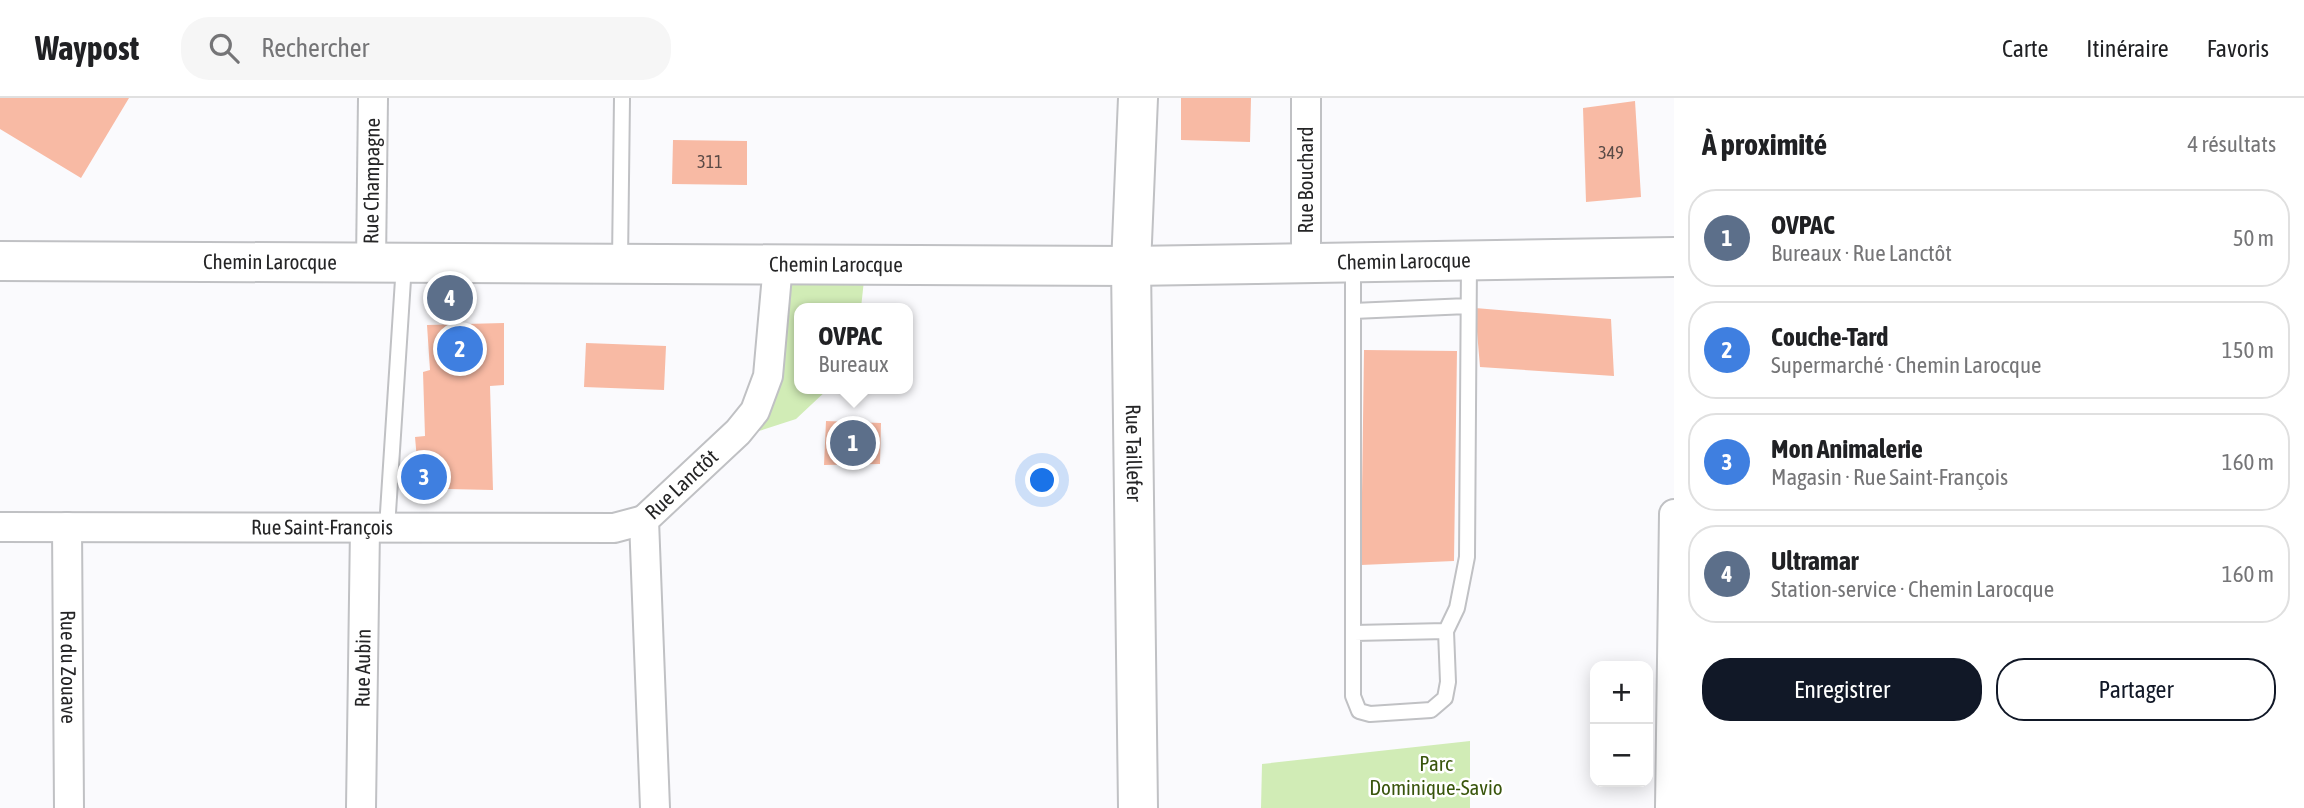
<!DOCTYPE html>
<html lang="fr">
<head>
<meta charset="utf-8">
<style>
  :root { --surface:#fff; --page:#f6f6f6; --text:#202124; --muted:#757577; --line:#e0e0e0; --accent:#111827 }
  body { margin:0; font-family:"Asap Condensed",sans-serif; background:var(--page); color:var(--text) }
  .controls { position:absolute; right:21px; bottom:21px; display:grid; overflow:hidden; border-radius:14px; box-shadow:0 4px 18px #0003 }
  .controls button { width:63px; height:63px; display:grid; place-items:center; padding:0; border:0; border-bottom:2px solid var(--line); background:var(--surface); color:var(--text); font:35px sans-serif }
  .you { position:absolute; left:1043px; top:383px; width:24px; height:24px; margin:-18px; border:5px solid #fff; border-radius:50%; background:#1a73e8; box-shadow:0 0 0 10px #1a73e833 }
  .badge { display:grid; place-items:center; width:46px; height:46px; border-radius:50%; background:var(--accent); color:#fff; font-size:23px; font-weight:700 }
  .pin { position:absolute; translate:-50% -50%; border:4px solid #fff; box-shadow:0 2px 7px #0006 }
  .popup { position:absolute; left:794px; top:205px; width:119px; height:91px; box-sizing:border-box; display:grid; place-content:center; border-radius:14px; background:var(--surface); filter:drop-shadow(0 2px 5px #0005); font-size:23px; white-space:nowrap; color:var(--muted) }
  .popup b { font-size:26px; color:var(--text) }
  .popup::after { content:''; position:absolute; left:50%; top:100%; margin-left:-14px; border:14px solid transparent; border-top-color:var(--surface) }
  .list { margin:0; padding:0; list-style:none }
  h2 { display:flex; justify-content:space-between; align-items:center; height:91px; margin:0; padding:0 28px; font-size:30px }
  h2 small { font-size:23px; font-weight:400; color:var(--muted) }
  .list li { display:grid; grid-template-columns:46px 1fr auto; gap:21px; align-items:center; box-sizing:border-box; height:98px; margin:0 14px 14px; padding:0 14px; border:2px solid var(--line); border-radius:28px }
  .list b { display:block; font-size:26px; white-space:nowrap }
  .list p { margin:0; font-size:23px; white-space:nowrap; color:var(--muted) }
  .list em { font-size:23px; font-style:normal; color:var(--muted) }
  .actions { display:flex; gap:14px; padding:21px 28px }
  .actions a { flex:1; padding:16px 0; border:2px solid var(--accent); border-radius:28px; text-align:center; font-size:24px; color:var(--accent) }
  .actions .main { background:var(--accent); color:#fff }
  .icon { flex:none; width:38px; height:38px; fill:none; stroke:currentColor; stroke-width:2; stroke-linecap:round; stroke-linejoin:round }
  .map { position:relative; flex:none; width:1674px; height:710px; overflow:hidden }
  header { display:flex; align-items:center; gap:42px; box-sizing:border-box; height:98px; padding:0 35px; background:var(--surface); border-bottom:2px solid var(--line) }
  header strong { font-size:33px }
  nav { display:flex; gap:38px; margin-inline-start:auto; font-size:24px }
  .search { width:490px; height:63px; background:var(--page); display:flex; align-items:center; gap:18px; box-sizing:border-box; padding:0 24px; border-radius:28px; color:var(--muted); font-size:26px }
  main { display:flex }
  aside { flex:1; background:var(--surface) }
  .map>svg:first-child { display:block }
  .green { fill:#d1ecb6 }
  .building { fill:#f8baa4 }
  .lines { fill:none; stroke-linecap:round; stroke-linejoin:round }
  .lane-casing { stroke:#c0c1c4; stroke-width:18 }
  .street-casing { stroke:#c0c1c4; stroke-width:32 }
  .secondary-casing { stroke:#c0c1c4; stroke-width:42 }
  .lane { stroke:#fff; stroke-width:14 }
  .street { stroke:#fff; stroke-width:28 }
  .secondary { stroke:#fff; stroke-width:38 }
  .labels { text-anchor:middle; stroke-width:5; stroke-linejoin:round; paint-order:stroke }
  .number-label { font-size:18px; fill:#5a4a46 }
  .street-label { font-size:21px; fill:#252526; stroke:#fff }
  .park-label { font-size:21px; fill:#39550c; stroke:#fff }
</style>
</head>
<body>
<header>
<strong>Waypost</strong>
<div class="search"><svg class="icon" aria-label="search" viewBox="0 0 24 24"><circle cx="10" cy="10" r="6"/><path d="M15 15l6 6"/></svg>Rechercher</div>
<nav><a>Carte</a><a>Itinéraire</a><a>Favoris</a></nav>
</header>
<main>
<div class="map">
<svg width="1674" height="710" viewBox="0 0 1674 710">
  <rect width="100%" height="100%" fill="#fafafd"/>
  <path class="green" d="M864 182 861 210H799V291H828L796 321 759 333 778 278 783 183Z
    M1470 643V710H1261L1262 666Z"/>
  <path class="building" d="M0 0H129L81 80 0 31Z
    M1181 0H1251L1250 44 1181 42Z
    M1635 3 1641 99 1586 104 1583 10Z
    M673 42 747 43V87L672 86Z
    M1475 210 1611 221 1614 278 1480 269Z
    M504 225V287L490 288 493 392 402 390 405 362H417L415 339 425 338 423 274 430 272 427 227Z
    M586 245 666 248 664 292 584 289Z
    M1364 252 1457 253 1454 463 1361 467Z
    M826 323 881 325 880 366 824 367Z"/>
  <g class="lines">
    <defs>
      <path id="lane" d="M620 164 622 0
        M1353 165V598L1359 613 1370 616 1431 612 1445 600 1448 584 1446 533 1457 510 1467 459 1469 163
        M1353 213 1468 208
        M387 430 404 166
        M1354 535 1446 533"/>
      <g id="street">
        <path id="s1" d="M371 165 373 0"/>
        <path d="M1306 165V0"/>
        <path id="s2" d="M0 429 614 430 644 422"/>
        <path id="s3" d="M67 429 69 710"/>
        <path id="s4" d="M361 710 365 430"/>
        <path id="s5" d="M655 710 644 422 738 334 755 313 768 278 778 166"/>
        <path d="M1670 710 1674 416"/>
      </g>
      <g id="secondary">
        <path id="s6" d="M1138 0 1131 168 1138 710"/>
        <path id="s7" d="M0 163 1131 168 1674 159"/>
      </g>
    </defs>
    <use href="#lane" class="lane-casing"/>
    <use href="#street" class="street-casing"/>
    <use href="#secondary" class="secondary-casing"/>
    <use href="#lane" class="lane"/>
    <use href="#street" class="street"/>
    <use href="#secondary" class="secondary"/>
  </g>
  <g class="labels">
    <g class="number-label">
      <text x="1611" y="61">349</text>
      <text x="710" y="70">311</text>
    </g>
    <g class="street-label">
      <text dy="7" stroke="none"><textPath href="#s1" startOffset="82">Rue Champagne</textPath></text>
      <text transform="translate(1306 82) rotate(-90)" y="7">Rue Bouchard</text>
      <text dy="7" stroke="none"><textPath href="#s7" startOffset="1404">Chemin Larocque</textPath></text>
      <text dy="7" stroke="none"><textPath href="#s7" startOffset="270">Chemin Larocque</textPath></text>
      <text dy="7" stroke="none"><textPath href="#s7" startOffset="836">Chemin Larocque</textPath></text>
      <text dy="7" stroke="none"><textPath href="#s6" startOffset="355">Rue Taillefer</textPath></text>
      <text dy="7" stroke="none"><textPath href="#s5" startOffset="340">Rue Lanctôt</textPath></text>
      <text dy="7" stroke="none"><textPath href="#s2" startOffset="322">Rue Saint-François</textPath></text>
      <text dy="7" stroke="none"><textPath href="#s3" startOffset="140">Rue du Zouave</textPath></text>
      <text dy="7" stroke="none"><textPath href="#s4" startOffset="140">Rue Aubin</textPath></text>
    </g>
    <g class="park-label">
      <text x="1436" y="673">Parc<tspan x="1436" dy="24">Dominique-Savio</tspan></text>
    </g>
  </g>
</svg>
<div class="controls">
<button>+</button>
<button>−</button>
</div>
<div class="you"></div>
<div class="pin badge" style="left:853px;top:345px;background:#5c6f8a">1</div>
<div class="popup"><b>OVPAC</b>Bureaux</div>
<div class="pin badge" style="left:460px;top:251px;background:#3f7fe0">2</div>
<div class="pin badge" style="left:424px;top:379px;background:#3f7fe0">3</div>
<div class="pin badge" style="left:450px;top:200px;background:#5c6f8a">4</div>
</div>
<aside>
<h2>À proximité<small>4 résultats</small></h2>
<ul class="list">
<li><span class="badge" style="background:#5c6f8a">1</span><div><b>OVPAC</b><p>Bureaux · Rue Lanctôt</p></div><em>50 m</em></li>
<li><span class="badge" style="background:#3f7fe0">2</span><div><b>Couche-Tard</b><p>Supermarché · Chemin Larocque</p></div><em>150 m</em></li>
<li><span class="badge" style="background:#3f7fe0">3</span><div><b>Mon Animalerie</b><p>Magasin · Rue Saint-François</p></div><em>160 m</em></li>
<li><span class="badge" style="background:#5c6f8a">4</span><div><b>Ultramar</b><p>Station-service · Chemin Larocque</p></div><em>160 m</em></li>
</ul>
<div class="actions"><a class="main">Enregistrer</a><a>Partager</a></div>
</aside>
</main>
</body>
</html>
